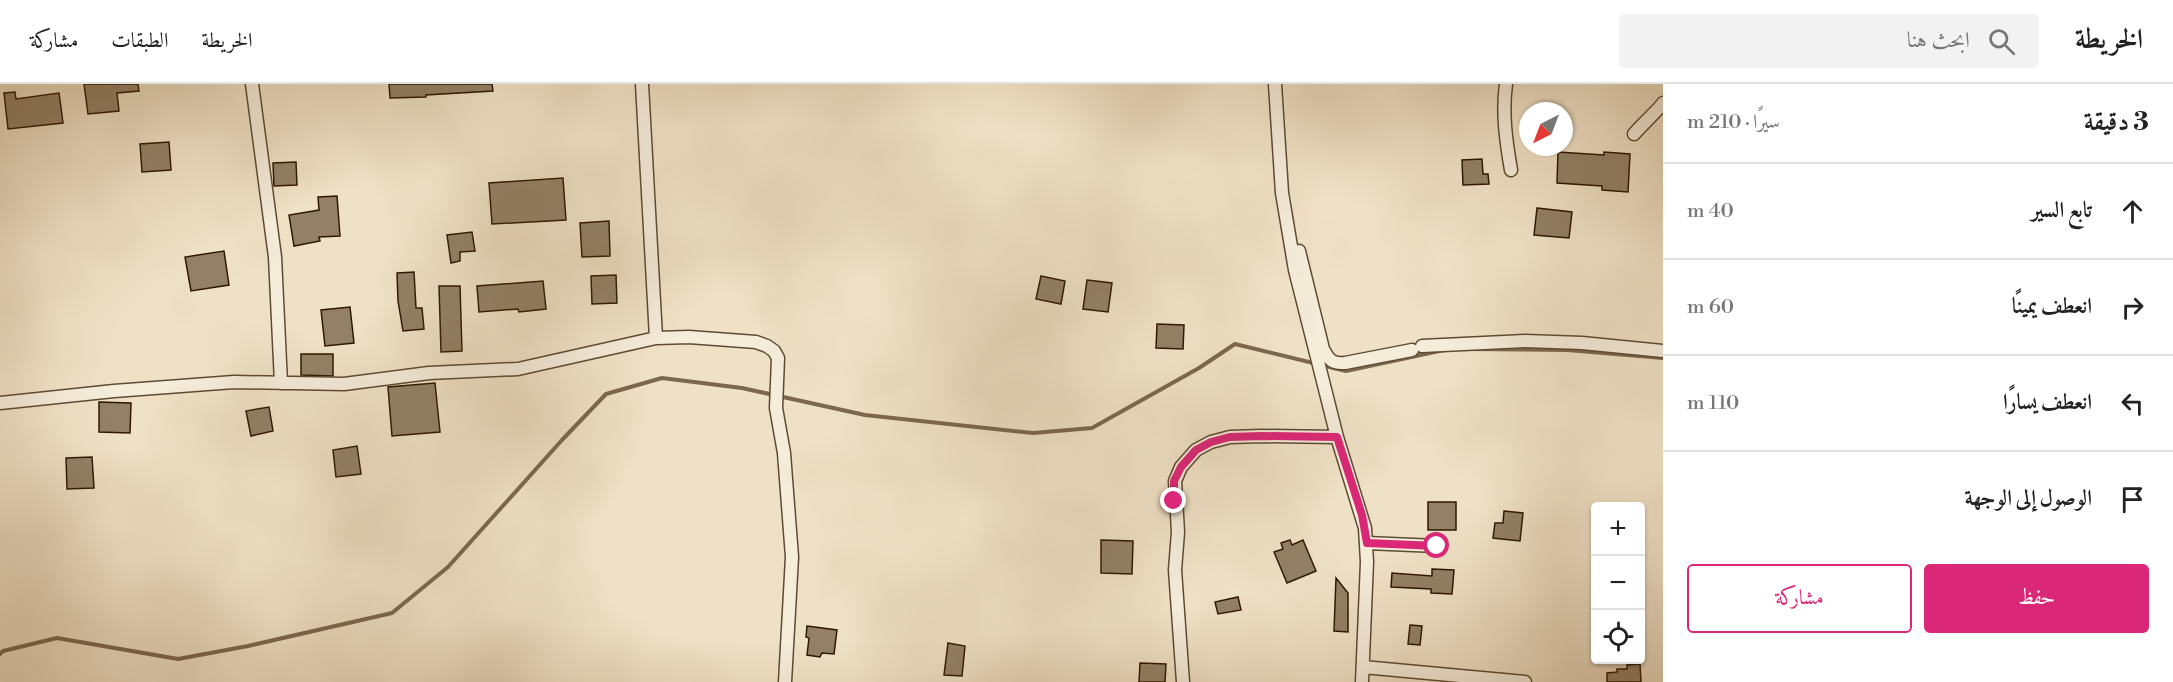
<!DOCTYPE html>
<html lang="ar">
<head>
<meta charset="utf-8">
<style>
  :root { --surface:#fff; --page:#f2f2f2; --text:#222; --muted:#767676; --line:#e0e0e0; --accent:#db2777 }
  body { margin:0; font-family:"Libre Bodoni",Amiri,serif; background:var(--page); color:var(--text); direction:rtl }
  .controls { position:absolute; right:18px; bottom:18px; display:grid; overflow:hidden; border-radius:6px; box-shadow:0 2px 4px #0004 }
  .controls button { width:54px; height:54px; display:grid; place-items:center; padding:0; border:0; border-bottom:2px solid var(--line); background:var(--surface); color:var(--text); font:30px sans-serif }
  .compass { position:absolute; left:1519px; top:18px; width:54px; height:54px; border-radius:50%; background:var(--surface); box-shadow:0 2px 4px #0004; rotate:222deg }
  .stop { position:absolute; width:18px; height:18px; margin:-14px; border:4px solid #db2777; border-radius:50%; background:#fff }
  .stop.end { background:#db2777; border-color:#fff; box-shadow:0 2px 6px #0008 }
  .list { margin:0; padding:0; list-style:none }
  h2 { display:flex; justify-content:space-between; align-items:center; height:78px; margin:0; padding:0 24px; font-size:26px }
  h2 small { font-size:20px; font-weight:400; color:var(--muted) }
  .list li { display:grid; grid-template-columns:39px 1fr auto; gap:18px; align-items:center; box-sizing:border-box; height:96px; padding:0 24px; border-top:2px solid var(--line) }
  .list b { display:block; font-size:22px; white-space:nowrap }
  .list em { font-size:20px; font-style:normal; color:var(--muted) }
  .actions { display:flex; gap:12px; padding:18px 24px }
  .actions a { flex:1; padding:14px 0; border:2px solid var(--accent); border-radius:6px; text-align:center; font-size:21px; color:var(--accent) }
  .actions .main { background:var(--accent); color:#fff }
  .icon { flex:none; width:33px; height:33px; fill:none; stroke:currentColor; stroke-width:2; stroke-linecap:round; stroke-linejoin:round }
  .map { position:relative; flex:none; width:1663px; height:598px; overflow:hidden; direction:ltr }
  header { display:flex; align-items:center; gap:36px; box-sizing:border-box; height:84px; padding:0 30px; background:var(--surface); border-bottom:2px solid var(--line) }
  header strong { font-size:28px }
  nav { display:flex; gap:33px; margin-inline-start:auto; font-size:21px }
  .search { width:420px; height:54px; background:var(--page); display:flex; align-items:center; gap:15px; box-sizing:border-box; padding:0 21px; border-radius:6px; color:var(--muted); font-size:22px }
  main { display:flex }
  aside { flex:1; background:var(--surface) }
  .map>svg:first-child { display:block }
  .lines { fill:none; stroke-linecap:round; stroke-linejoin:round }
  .stream { stroke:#7a684f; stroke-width:4 }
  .building { fill:#928167; stroke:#2e1900; stroke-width:1.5 }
  .street-casing { stroke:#5e4b32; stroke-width:15 }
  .street { stroke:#f5ecda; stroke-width:12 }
  .route { stroke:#db2777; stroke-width:8 }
</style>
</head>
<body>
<header>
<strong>الخريطة</strong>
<div class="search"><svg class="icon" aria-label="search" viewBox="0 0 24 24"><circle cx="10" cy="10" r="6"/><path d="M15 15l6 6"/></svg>ابحث هنا</div>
<nav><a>الخريطة</a><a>الطبقات</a><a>مشاركة</a></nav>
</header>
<main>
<aside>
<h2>3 دقيقة<small>سيرًا · 210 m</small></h2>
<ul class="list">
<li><svg class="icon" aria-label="ahead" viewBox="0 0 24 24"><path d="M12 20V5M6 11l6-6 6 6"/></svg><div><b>تابع السير</b></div><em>40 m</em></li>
<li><svg class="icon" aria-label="right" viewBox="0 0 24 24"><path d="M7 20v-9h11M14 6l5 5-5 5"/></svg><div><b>انعطف يمينًا</b></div><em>60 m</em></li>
<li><svg class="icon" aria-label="left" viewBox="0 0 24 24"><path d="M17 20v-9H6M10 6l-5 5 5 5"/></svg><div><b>انعطف يسارًا</b></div><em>110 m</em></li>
<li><svg class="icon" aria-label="arrive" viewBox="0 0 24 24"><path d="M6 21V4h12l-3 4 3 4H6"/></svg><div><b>الوصول إلى الوجهة</b></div></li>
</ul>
<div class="actions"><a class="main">حفظ</a><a>مشاركة</a></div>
</aside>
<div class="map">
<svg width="1663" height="598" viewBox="0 0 1663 598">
  <rect width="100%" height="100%" fill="#efe1c6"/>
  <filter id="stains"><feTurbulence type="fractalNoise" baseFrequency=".00333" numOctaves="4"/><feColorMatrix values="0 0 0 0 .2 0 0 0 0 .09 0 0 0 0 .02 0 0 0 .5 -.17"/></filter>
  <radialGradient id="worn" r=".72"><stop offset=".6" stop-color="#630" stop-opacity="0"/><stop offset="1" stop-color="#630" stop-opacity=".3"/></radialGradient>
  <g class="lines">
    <path class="stream" d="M1469 265 1567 266 1663 274
      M0 570 3 567 57 554 178 575 248 562 392 529 448 483 562 356 606 310 662 294 742 304 865 331 1033 349 1092 344 1199 284 1235 260 1346 287 1444 266"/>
  </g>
  <path class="building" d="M84 0H138L139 7 117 9 119 27 88 30Z
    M389 0H492L493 7 426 11V13L390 14Z
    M15 8 16 15 59 9 63 39 8 45 4 9Z
    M169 58 171 86 142 88 140 60Z
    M1558 68 1604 71V68L1630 70 1628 108 1602 106V102L1557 99Z
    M1482 75 1483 90H1488L1489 100 1463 101 1462 76Z
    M296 78 297 101 274 102 273 79Z
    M563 94 566 136 492 140 489 99Z
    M337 112 340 152 319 153 320 157 294 162 289 131 319 126 318 113Z
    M1537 124 1572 128 1569 154 1534 151Z
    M609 137 610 172 582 173 580 139Z
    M472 148 475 167 460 168V177L451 179 447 151Z
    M224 167 229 201 191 207 185 173Z
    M414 188 416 224H422L424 245 403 247 398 217 397 189Z
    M616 191 617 219 592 220 591 192Z
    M1041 192 1065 197 1061 220 1036 215Z
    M1087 196 1112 199 1108 228 1083 225Z
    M543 197 546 225 519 228 518 225 479 228 477 202Z
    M439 202H460L462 267 441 268Z
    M350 223 354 259 325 262 321 226Z
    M1157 240 1184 241 1183 265 1156 264Z
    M301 270H333V292L301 291Z
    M435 299 440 348 392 352 388 303Z
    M99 318 131 319 130 349 99 348Z
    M269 323 273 347 251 352 246 327Z
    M357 362 361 390 336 393 333 366Z
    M92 373 94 404 67 405 66 374Z
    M1428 418H1456V446H1428Z
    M1504 427 1523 429 1520 457 1493 454 1495 439H1503Z
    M1101 456 1133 457 1132 490 1101 489Z
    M1290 456 1292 461 1303 456 1316 487 1287 499 1274 468 1283 465 1281 459Z
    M1432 485 1454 486 1452 510 1431 509V505L1391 503 1392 489 1432 492Z
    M1336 494 1348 509V548L1334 547Z
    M1238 513 1241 526 1218 530 1215 518Z
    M1410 541 1422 542 1420 561 1408 560Z
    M807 542 837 546 834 570 822 569 820 573 807 571 809 554 806 553Z
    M948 559 965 562 962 592 944 591Z
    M1140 579 1166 580 1165 598H1139Z
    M1640 580 1641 598H1607V589L1617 588V585H1627V581Z"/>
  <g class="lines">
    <defs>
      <path id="street" d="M252 0 275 173 281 299
        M642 0 656 254
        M1275 0 1282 109 1295 186 1337 353 1365 444 1367 478 1362 598
        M1506 0C1502 29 1506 57 1511 86
        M1634 50C1640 43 1661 23 1663 19
        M1299 167 1323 265C1329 276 1332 280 1345 279L1412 266
        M1422 262 1525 257 1582 259 1663 267
        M0 319 114 307 234 298 344 300 429 289 518 285 656 254 689 253 756 258 767 262 774 267 778 274 776 324 784 369 792 473 785 598
        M1367 459 1437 462
        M1363 583 1525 598
        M1183 598 1175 486 1178 448 1175 397 1181 383 1196 366 1211 358 1230 353 1262 352 1337 353"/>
    </defs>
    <use href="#street" class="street-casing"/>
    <use href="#street" class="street"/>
  </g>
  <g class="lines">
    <path class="route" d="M1174 417V397L1181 383 1196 366 1211 358 1230 353 1262 352 1337 353 1362 431 1367 459 1437 462"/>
  </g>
  <rect width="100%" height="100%" filter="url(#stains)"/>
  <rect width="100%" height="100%" fill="url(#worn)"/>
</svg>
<div class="controls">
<button>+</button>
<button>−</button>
<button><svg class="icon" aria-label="locate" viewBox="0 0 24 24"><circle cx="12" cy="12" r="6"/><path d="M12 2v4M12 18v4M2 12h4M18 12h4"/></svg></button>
</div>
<svg class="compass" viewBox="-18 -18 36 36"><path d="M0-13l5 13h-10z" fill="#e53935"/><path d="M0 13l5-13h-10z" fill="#767676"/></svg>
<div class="stop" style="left:1437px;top:462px"></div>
<div class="stop end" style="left:1174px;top:417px"></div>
</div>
</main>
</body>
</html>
